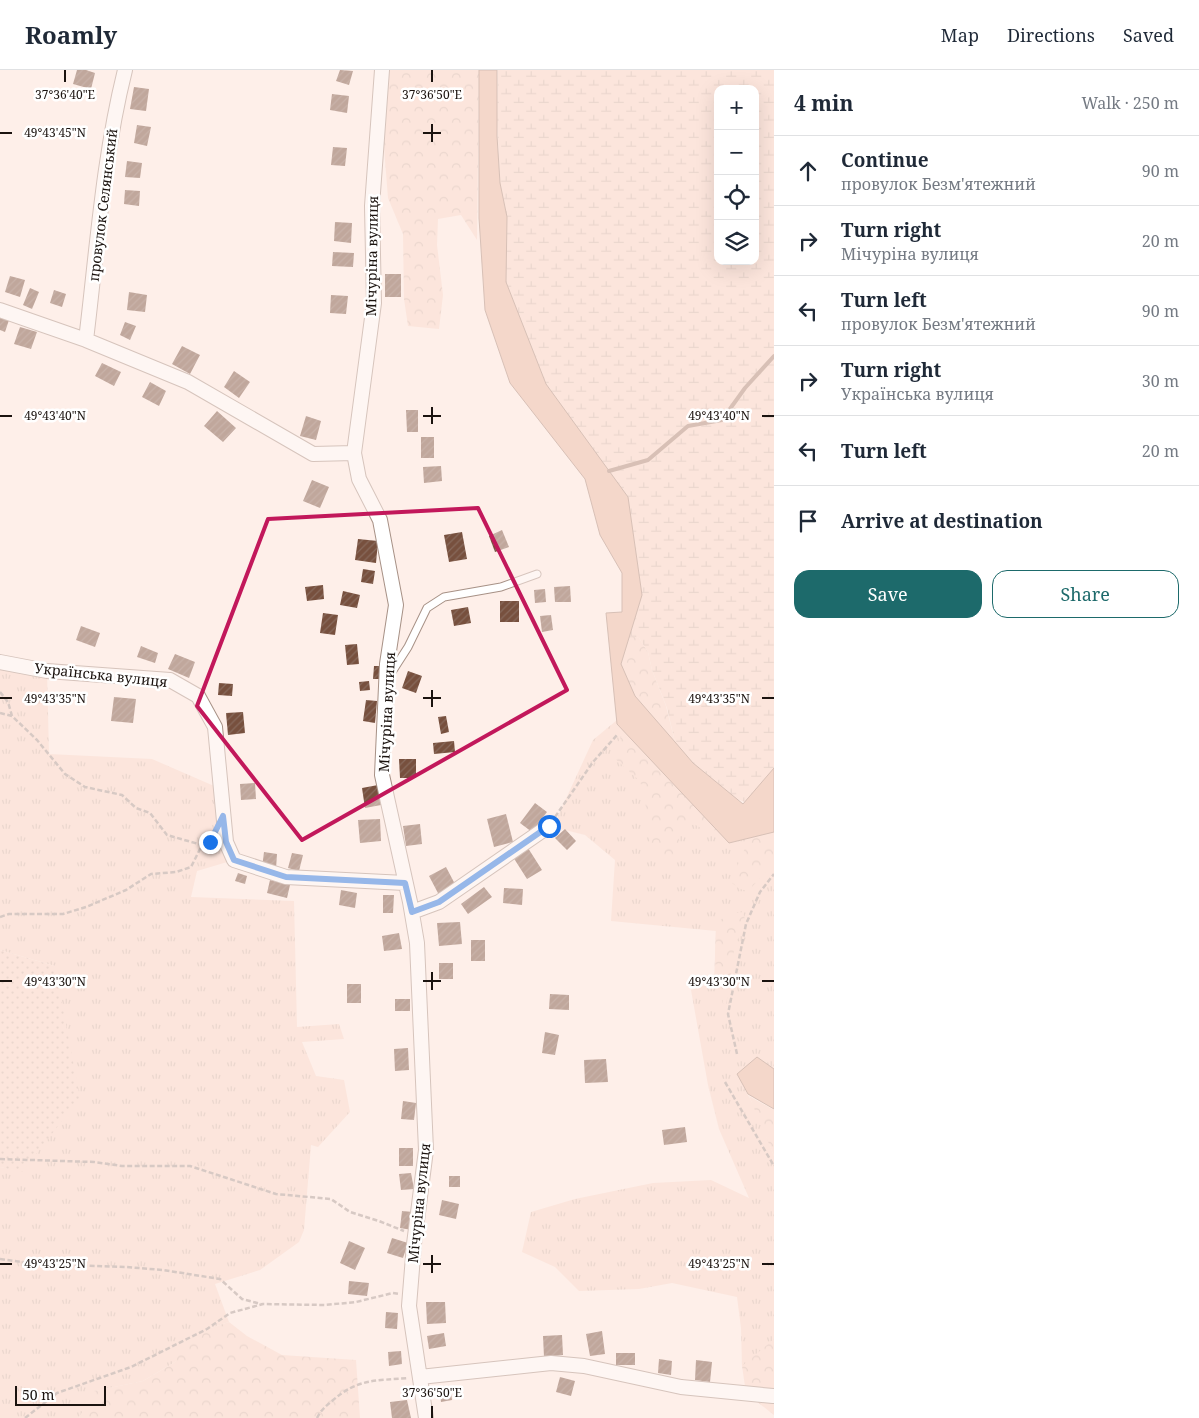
<!DOCTYPE html>
<html lang="en">
<head>
<meta charset="utf-8">
<style>
  :root { --surface:#fff; --page:#f6f6f7; --text:#1f2937; --muted:#747a83; --line:#e0e1e3; --accent:#1d6a6b }
  body { margin:0; font-family:"Noto Serif",serif; background:var(--page); color:var(--text) }
  .controls { position:absolute; right:15px; top:15px; display:grid; overflow:hidden; border-radius:10px; box-shadow:0 5px 20px #0002 }
  .controls button { width:45px; height:45px; display:grid; place-items:center; padding:0; border:0; border-bottom:1px solid var(--line); background:var(--surface); color:var(--text); font:25px sans-serif }
  .scale { position:absolute; left:15px; bottom:12px; width:91px; box-sizing:border-box; padding-left:5px; border:2px solid #1b130f; border-top:0; font-size:14px; line-height:18px; white-space:nowrap; color:#1b130f; -webkit-text-stroke:4px #fff; paint-order:stroke }
  .stop { position:absolute; width:15px; height:15px; margin:-11px; border:4px solid #1a73e8; border-radius:50%; background:#fff }
  .stop.end { background:#1a73e8; border-color:#fff; box-shadow:0 1px 5px #0008 }
  .list { margin:0; padding:0; list-style:none }
  h2 { display:flex; justify-content:space-between; align-items:center; height:65px; margin:0; padding:0 20px; font-size:21px }
  h2 small { font-size:16px; font-weight:400; color:var(--muted) }
  .list li { display:grid; grid-template-columns:32px 1fr auto; gap:15px; align-items:center; box-sizing:border-box; height:70px; padding:0 20px; border-top:1px solid var(--line) }
  .list b { display:block; font-size:19px; white-space:nowrap }
  .list p { margin:0; font-size:16px; white-space:nowrap; color:var(--muted) }
  .list em { font-size:16px; font-style:normal; color:var(--muted) }
  .actions { display:flex; gap:10px; padding:15px 20px }
  .actions a { flex:1; padding:11px 0; border:1px solid var(--accent); border-radius:15px; text-align:center; font-size:18px; color:var(--accent) }
  .actions .main { background:var(--accent); color:#fff }
  .icon { flex:none; width:28px; height:28px; fill:none; stroke:currentColor; stroke-width:2; stroke-linecap:round; stroke-linejoin:round }
  .map { position:relative; flex:none; width:774px; height:1348px; overflow:hidden }
  header { display:flex; align-items:center; gap:30px; box-sizing:border-box; height:70px; padding:0 25px; background:var(--surface); border-bottom:1px solid var(--line) }
  header strong { font-size:24px }
  nav { display:flex; gap:28px; margin-inline-start:auto; font-size:18px }
  main { display:flex }
  aside { flex:1; background:var(--surface) }
  .map>svg:first-child { display:block }
  .grass { fill:url(#grass-tufts) }
  .forest { fill:url(#forest-crowns) }
  .wetland { fill:url(#wetland-marsh); fill-rule:evenodd }
  .park { fill:url(#park-dots) }
  .water { fill:#e8baa5; stroke:#aa8878 }
  .lines { fill:none; stroke-linecap:round; stroke-linejoin:round }
  .stream { stroke:#aa8878; stroke-width:4 }
  .building { fill:url(#building-hatch) }
  .service-casing { stroke:#a79186; stroke-width:9 }
  .minor-casing { stroke:#a79186; stroke-width:16 }
  .path { stroke:#a99c97; stroke-width:2.5; stroke-dasharray:5 2.5; stroke-linecap:butt }
  .service { stroke:#fff; stroke-width:7 }
  .minor { stroke:#fff; stroke-width:14 }
  .route { stroke:#1a73e8; stroke-width:6 }
  .marked { fill:none; stroke:#c2185b; stroke-width:4; stroke-linejoin:round }
  .ticks { fill:none; stroke:#1b130f; stroke-width:2 }
  .labels { text-anchor:middle; stroke-width:5; stroke-linejoin:round; paint-order:stroke }
  .street-label { font-size:14px; fill:#1b130f; stroke:#fff }
  .ticks-label { font-size:12px; text-anchor:middle; fill:#1b130f; stroke:#fff; stroke-width:5; stroke-linejoin:round; paint-order:stroke }
</style>
</head>
<body>
<header>
<strong>Roamly</strong>
<nav><a>Map</a><a>Directions</a><a>Saved</a></nav>
</header>
<main>
<div class="map">
<svg width="774" height="1348" viewBox="0 0 774 1348">
  <defs>
    <pattern id="grass-tufts" width="24" height="20" patternUnits="userSpaceOnUse" patternTransform="scale(1.25)"><rect width="24" height="20" fill="#fadacc"/><path d="M3 7l-1-3M5 7V3M7 7l1-3M15 17l-1-3M17 17v-4M19 17l1-3" fill="none" stroke="#d6baae"/></pattern>
    <pattern id="forest-crowns" width="20" height="18" patternUnits="userSpaceOnUse" patternTransform="scale(1.25)"><rect width="20" height="18" fill="#fadacc"/><path d="M2 6a3 3 0 1 1 6 0M12 15a3 3 0 1 1 6 0" fill="none" stroke="#d6baae"/></pattern>
    <pattern id="wetland-marsh" width="20" height="14" patternUnits="userSpaceOnUse" patternTransform="scale(1.25)"><rect width="20" height="14" fill="#fadacc"/><path d="M1 5h8M5 5V1M11 12h8M15 12V8" fill="none" stroke="#d6baae"/></pattern>
    <pattern id="park-dots" width="8" height="8" patternUnits="userSpaceOnUse" patternTransform="scale(1.25)"><rect width="8" height="8" fill="#fadacc"/><path d="M2 2h.1M6 6h.1" fill="none" stroke="#d6baae" stroke-width="1.8" stroke-linecap="round"/></pattern>
    <pattern id="building-hatch" width="6" height="6" patternUnits="userSpaceOnUse" patternTransform="scale(1.25)"><rect width="6" height="6" fill="#77503e"/><path d="M-1 1l2-2M0 6l6-6M5 7l2-2" fill="none" stroke="#886a5c"/></pattern>
  </defs>
  <rect width="100%" height="100%" fill="#feefe9"/>
  <path class="grass" d="M0 592 47 601 49 684 152 689 221 719 234 790 197 801 191 827 294 831 297 957 339 954 344 969 302 972 316 1006 344 1010 350 1042 318 1077 311 1075 304 1160 299 1172 260 1200 215 1214 229 1252 207 1259 175 1292 143 1311 95 1321 79 1348H0V1097L22 1101 55 896 0 880Z
    M617 650 729 773 774 762V999L757 987 737 1004 756 1040 774 1086V1305L742 1296 741 1258 737 1227 672 1213 639 1219 579 1221 555 1197 522 1182 531 1142 575 1129 653 1113 711 1110 749 1128 719 1059 708 1015 691 920 714 912 716 861 611 851 615 790 585 765 553 757 593 670Z"/>
  <path class="forest" d="M384 0H479L477 170 461 145 438 149 437 175 443 225 439 259 408 256 404 229 403 164 388 128 380 27Z
    M630 564 639 568 648 582 652 600 666 636 675 672 635 626 619 592Z
    M622 665 644 679 719 758 710 763 692 753 679 762V786L666 791 651 785 645 730 640 711 611 685Z
    M774 762V800L770 798 748 821 740 819 732 813C735 798 743 785 748 770Z
    M743 842 746 854 735 874 725 943 715 891 716 852 731 844Z
    M749 1026 774 1040V1086Z
    M229 1252 247 1266 282 1285 356 1290 360 1348H79L94 1321 143 1311 175 1292 184 1273 207 1259Z
    M774 1269V1345L746 1323 742 1296Z"/>
  <path class="wetland" d="M498 0H774V700L745 732 737 729 693 693 675 672 667 638 652 600 648 582 639 568 628 565V427L546 314 506 212 507 147 500 113 497 49ZM718 19H755V191H718Z"/>
  <path class="park" d="M0 880 55 896 80 1028 22 1102 0 1097Z"/>
  <path class="water" d="M479 0H497V66L500 113 507 147 506 212 546 314 628 427 642 525 621 594 635 626 675 672 693 693 743 734 774 698V762L729 773 617 654 606 543 622 542V503L600 465 585 409 510 313 485 240 479 148Z
    M757 987 774 999V1039L748 1024 737 1004Z"/>
  <g class="lines">
    <path class="stream" d="M609 401 648 390 688 356 722 350 745 318 774 286"/>
  </g>
  <path class="building" d="M77 0H86L95 3 91 19 73 14Z
    M340 0 353 1 349 15 336 11Z
    M134 17 149 19 146 41 130 39Z
    M332 24 349 26 347 43 330 40Z
    M137 55 151 57 147 76 134 73Z
    M333 77 347 78 345 96 331 95Z
    M127 91 142 93 140 108 125 107Z
    M125 120 140 121 139 136 124 134Z
    M335 152 352 153 351 173 334 171Z
    M333 182 354 183 353 197 332 196Z
    M385 204H401V227H385Z
    M10 206 25 210 20 227 5 222Z
    M30 218 39 222 32 239 23 235Z
    M54 220 66 224 62 237 50 233Z
    M129 222 147 225 145 242 127 240Z
    M331 225 348 226 346 244 330 243Z
    M0 247 9 250 5 262 0 260Z
    M125 252 136 256 130 270 120 265Z
    M20 257 37 262 31 279 14 274Z
    M182 276 200 285 190 304 172 294Z
    M102 293 121 302 114 316 95 306Z
    M234 301 250 312 239 328 224 317Z
    M150 312 166 321 159 336 142 327Z
    M406 340H418V362H407Z
    M217 341 236 358 223 372 204 356Z
    M306 346 321 351 316 370 300 366Z
    M421 367H434V388H421Z
    M441 396 442 411 424 413 423 397Z
    M312 410 329 417 320 438 303 431Z
    M502 460 509 477 495 482 489 466Z
    M462 462 467 489 449 492 444 465Z
    M358 469 378 471 376 493 355 490Z
    M363 499 375 501 373 514 361 512Z
    M323 515 324 529 307 531 305 517Z
    M570 516 571 532H555L554 517Z
    M545 519 546 532 535 533 534 520Z
    M343 521 360 525 357 538 340 535Z
    M500 531H519V552H500Z
    M468 537 471 553 454 556 451 540Z
    M323 543 338 545 335 565 320 563Z
    M551 545 553 560 542 562 540 546Z
    M81 556 100 563 95 577 76 570Z
    M357 574 359 594 347 595 345 575Z
    M141 576 158 583 155 593 137 587Z
    M175 584 195 592 189 608 168 599Z
    M374 596H382V609H373Z
    M408 601 422 606 416 623 402 618Z
    M369 611 370 620 360 621 359 612Z
    M219 613 233 614 232 626 218 625Z
    M114 627 136 629 133 653 111 651Z
    M366 630 377 631 375 653 363 651Z
    M243 642 245 663 228 665 226 643Z
    M446 646 449 662 441 664 438 647Z
    M454 671 455 682 434 684 433 673Z
    M399 689H416V708H400Z
    M255 713 256 729 241 730 240 714Z
    M378 715 381 735 365 738 362 718Z
    M535 733 547 742 532 762 520 753Z
    M506 744 513 772 494 777 487 749Z
    M380 749 381 771 360 773 358 750Z
    M420 754 422 774 406 776 403 756Z
    M565 759 576 771 567 780 555 768Z
    M528 778 542 800 527 809 513 787Z
    M264 782 277 784 276 799 262 798Z
    M292 783 303 785 299 801 288 798Z
    M446 797 456 816 439 825 429 806Z
    M238 803 247 806 245 814 235 811Z
    M270 810 290 815 287 828 267 823Z
    M484 817 492 827 468 844 461 834Z
    M504 818 523 819 522 835 503 833Z
    M341 820 357 823 355 838 339 835Z
    M383 825H394L393 843H383Z
    M460 852 462 874 439 876 437 853Z
    M399 863 402 879 384 881 382 866Z
    M471 870H485V891H471Z
    M439 893H453V909H439Z
    M347 914H361V933H347Z
    M550 924 569 925V940L549 939Z
    M395 929H410V941H395Z
    M545 962 559 965 555 985 542 983Z
    M408 978 409 1000 395 1001 394 979Z
    M606 989 608 1012 585 1013 584 990Z
    M403 1031 416 1033 414 1050 401 1049Z
    M685 1057 687 1072 664 1075 662 1060Z
    M399 1078H413V1096H399Z
    M411 1103 414 1119 401 1120 399 1104Z
    M449 1106H460V1117H449Z
    M442 1130 459 1134 456 1149 439 1145Z
    M402 1141 413 1142 412 1160 400 1158Z
    M392 1168 408 1173 403 1188 387 1183Z
    M349 1171 365 1178 355 1200 340 1193Z
    M349 1211 369 1213 367 1226 348 1224Z
    M426 1232H445L446 1253 427 1254Z
    M386 1242 398 1243 397 1259 385 1258Z
    M602 1261 605 1284 590 1286 586 1264Z
    M444 1263 446 1276 429 1279 427 1266Z
    M562 1265 563 1285 544 1287 543 1266Z
    M401 1281 402 1294 389 1296 388 1282Z
    M616 1283H635V1295H616Z
    M659 1289 672 1291 671 1305 658 1303Z
    M696 1290 712 1292 710 1312 695 1310Z
    M560 1307 575 1311 571 1326 556 1322Z
    M450 1316 452 1330 441 1332 439 1317Z
    M407 1330 411 1348H392L390 1332Z"/>
  <g class="lines">
    <defs>
      <path id="service" d="M390 605 408 577 427 538 444 527 501 517 537 504"/>
      <path id="minor" d="M382 0 372 136 374 233 354 383 359 409 380 450 396 535 387 594 382 705 410 832 417 873 426 1080 414 1174 409 1236 426 1348
        M0 240 86 270 188 312 313 384 354 383
        M86 270C97 180 103 88 125 0
        M0 592 47 601 170 610 198 626 215 657 226 772 234 790 286 807 405 813
        M412 842 439 832 549 756
        M420 1307 551 1293 584 1296 681 1317 773 1326"/>
    </defs>
    <use href="#service" class="service-casing"/>
    <use href="#minor" class="minor-casing"/>
    <path class="path" d="M0 622 8 632 12 646 37 670 65 704 85 717 122 725 136 738 150 743 167 765 202 775 210 772 213 767
      M0 643 12 646
      M555 747 593 692 617 665
      M0 847 9 844H63L86 837 126 820 151 804 176 802 191 797 202 775
      M737 984 728 944 746 854 760 822 774 804
      M725 1012 774 1096
      M0 1089 94 1092 122 1096H190L276 1124 331 1129 350 1142 379 1151 404 1161
      M0 1189 37 1194 126 1197 163 1200 220 1209 242 1229 261 1234
      M25 1348 57 1323 131 1297 207 1259 230 1243 263 1234 325 1235 356 1232 393 1223 399 1224
      M317 1348C321 1340 326 1336 332 1331 358 1308 376 1311 408 1308"/>
    <use href="#service" class="service"/>
    <use href="#minor" class="minor"/>
  </g>
  <g class="lines">
    <path class="route" d="M210 772 223 746 226 772 234 790 286 807 405 813 412 842 439 832 549 756"/>
  </g>
  <path d="M0 0H774V1348H0ZM478 438 567 620 302 770 197 636 268 449Z" fill="#feefe9" fill-opacity=".55" fill-rule="evenodd"/>
  <path class="marked" d="M478 438 567 620 302 770 197 636 268 449Z"/>
  <path class="ticks" d="M65 0V12M432 0V12M432 54V72M0 63H12M423 63H441M432 337V354M0 346H12M423 346H441M762 346H774M432 620V637M0 628H12M423 628H441M762 628H774M432 902V920M0 911H12M423 911H441M762 911H774M432 1185V1203M0 1194H12M423 1194H441M762 1194H774M432 1336V1348"/>
  <g class="labels">
    <g class="street-label">
      <text transform="translate(103 135) rotate(-83)" y="5">провулок Селянський</text>
      <text transform="translate(372 186) rotate(-89)" y="5">Мічуріна вулиця</text>
      <text transform="translate(101 605) rotate(6)" y="5">Українська вулиця</text>
      <text transform="translate(387 642) rotate(-87)" y="5">Мічуріна вулиця</text>
      <text transform="translate(419 1133) rotate(-84)" y="5">Мічуріна вулиця</text>
    </g>
  </g>
  <g class="ticks-label">
    <text x="65" y="29">37°36'40"E</text>
    <text x="432" y="29">37°36'50"E</text>
    <text x="55" y="67">49°43'45"N</text>
    <text x="55" y="350">49°43'40"N</text>
    <text x="719" y="350">49°43'40"N</text>
    <text x="55" y="633">49°43'35"N</text>
    <text x="719" y="633">49°43'35"N</text>
    <text x="55" y="916">49°43'30"N</text>
    <text x="719" y="916">49°43'30"N</text>
    <text x="55" y="1198">49°43'25"N</text>
    <text x="719" y="1198">49°43'25"N</text>
    <text x="432" y="1327">37°36'50"E</text>
  </g>
</svg>
<div class="controls">
<button>+</button>
<button>−</button>
<button><svg class="icon" aria-label="locate" viewBox="0 0 24 24"><circle cx="12" cy="12" r="6"/><path d="M12 2v4M12 18v4M2 12h4M18 12h4"/></svg></button>
<button><svg class="icon" aria-label="layers" viewBox="0 0 24 24"><path d="M12 4l9 5-9 5-9-5zM3 14l9 5 9-5"/></svg></button>
</div>
<div class="scale">50 m</div>
<div class="stop" style="left:549px;top:756px"></div>
<div class="stop end" style="left:210px;top:772px"></div>
</div>
<aside>
<h2>4 min<small>Walk · 250 m</small></h2>
<ul class="list">
<li><svg class="icon" aria-label="ahead" viewBox="0 0 24 24"><path d="M12 20V5M6 11l6-6 6 6"/></svg><div><b>Continue</b><p>провулок Безм'ятежний</p></div><em>90 m</em></li>
<li><svg class="icon" aria-label="right" viewBox="0 0 24 24"><path d="M7 20v-9h11M14 6l5 5-5 5"/></svg><div><b>Turn right</b><p>Мічуріна вулиця</p></div><em>20 m</em></li>
<li><svg class="icon" aria-label="left" viewBox="0 0 24 24"><path d="M17 20v-9H6M10 6l-5 5 5 5"/></svg><div><b>Turn left</b><p>провулок Безм'ятежний</p></div><em>90 m</em></li>
<li><svg class="icon" aria-label="right" viewBox="0 0 24 24"><path d="M7 20v-9h11M14 6l5 5-5 5"/></svg><div><b>Turn right</b><p>Українська вулиця</p></div><em>30 m</em></li>
<li><svg class="icon" aria-label="left" viewBox="0 0 24 24"><path d="M17 20v-9H6M10 6l-5 5 5 5"/></svg><div><b>Turn left</b></div><em>20 m</em></li>
<li><svg class="icon" aria-label="arrive" viewBox="0 0 24 24"><path d="M6 21V4h12l-3 4 3 4H6"/></svg><div><b>Arrive at destination</b></div></li>
</ul>
<div class="actions"><a class="main">Save</a><a>Share</a></div>
</aside>
</main>
</body>
</html>
